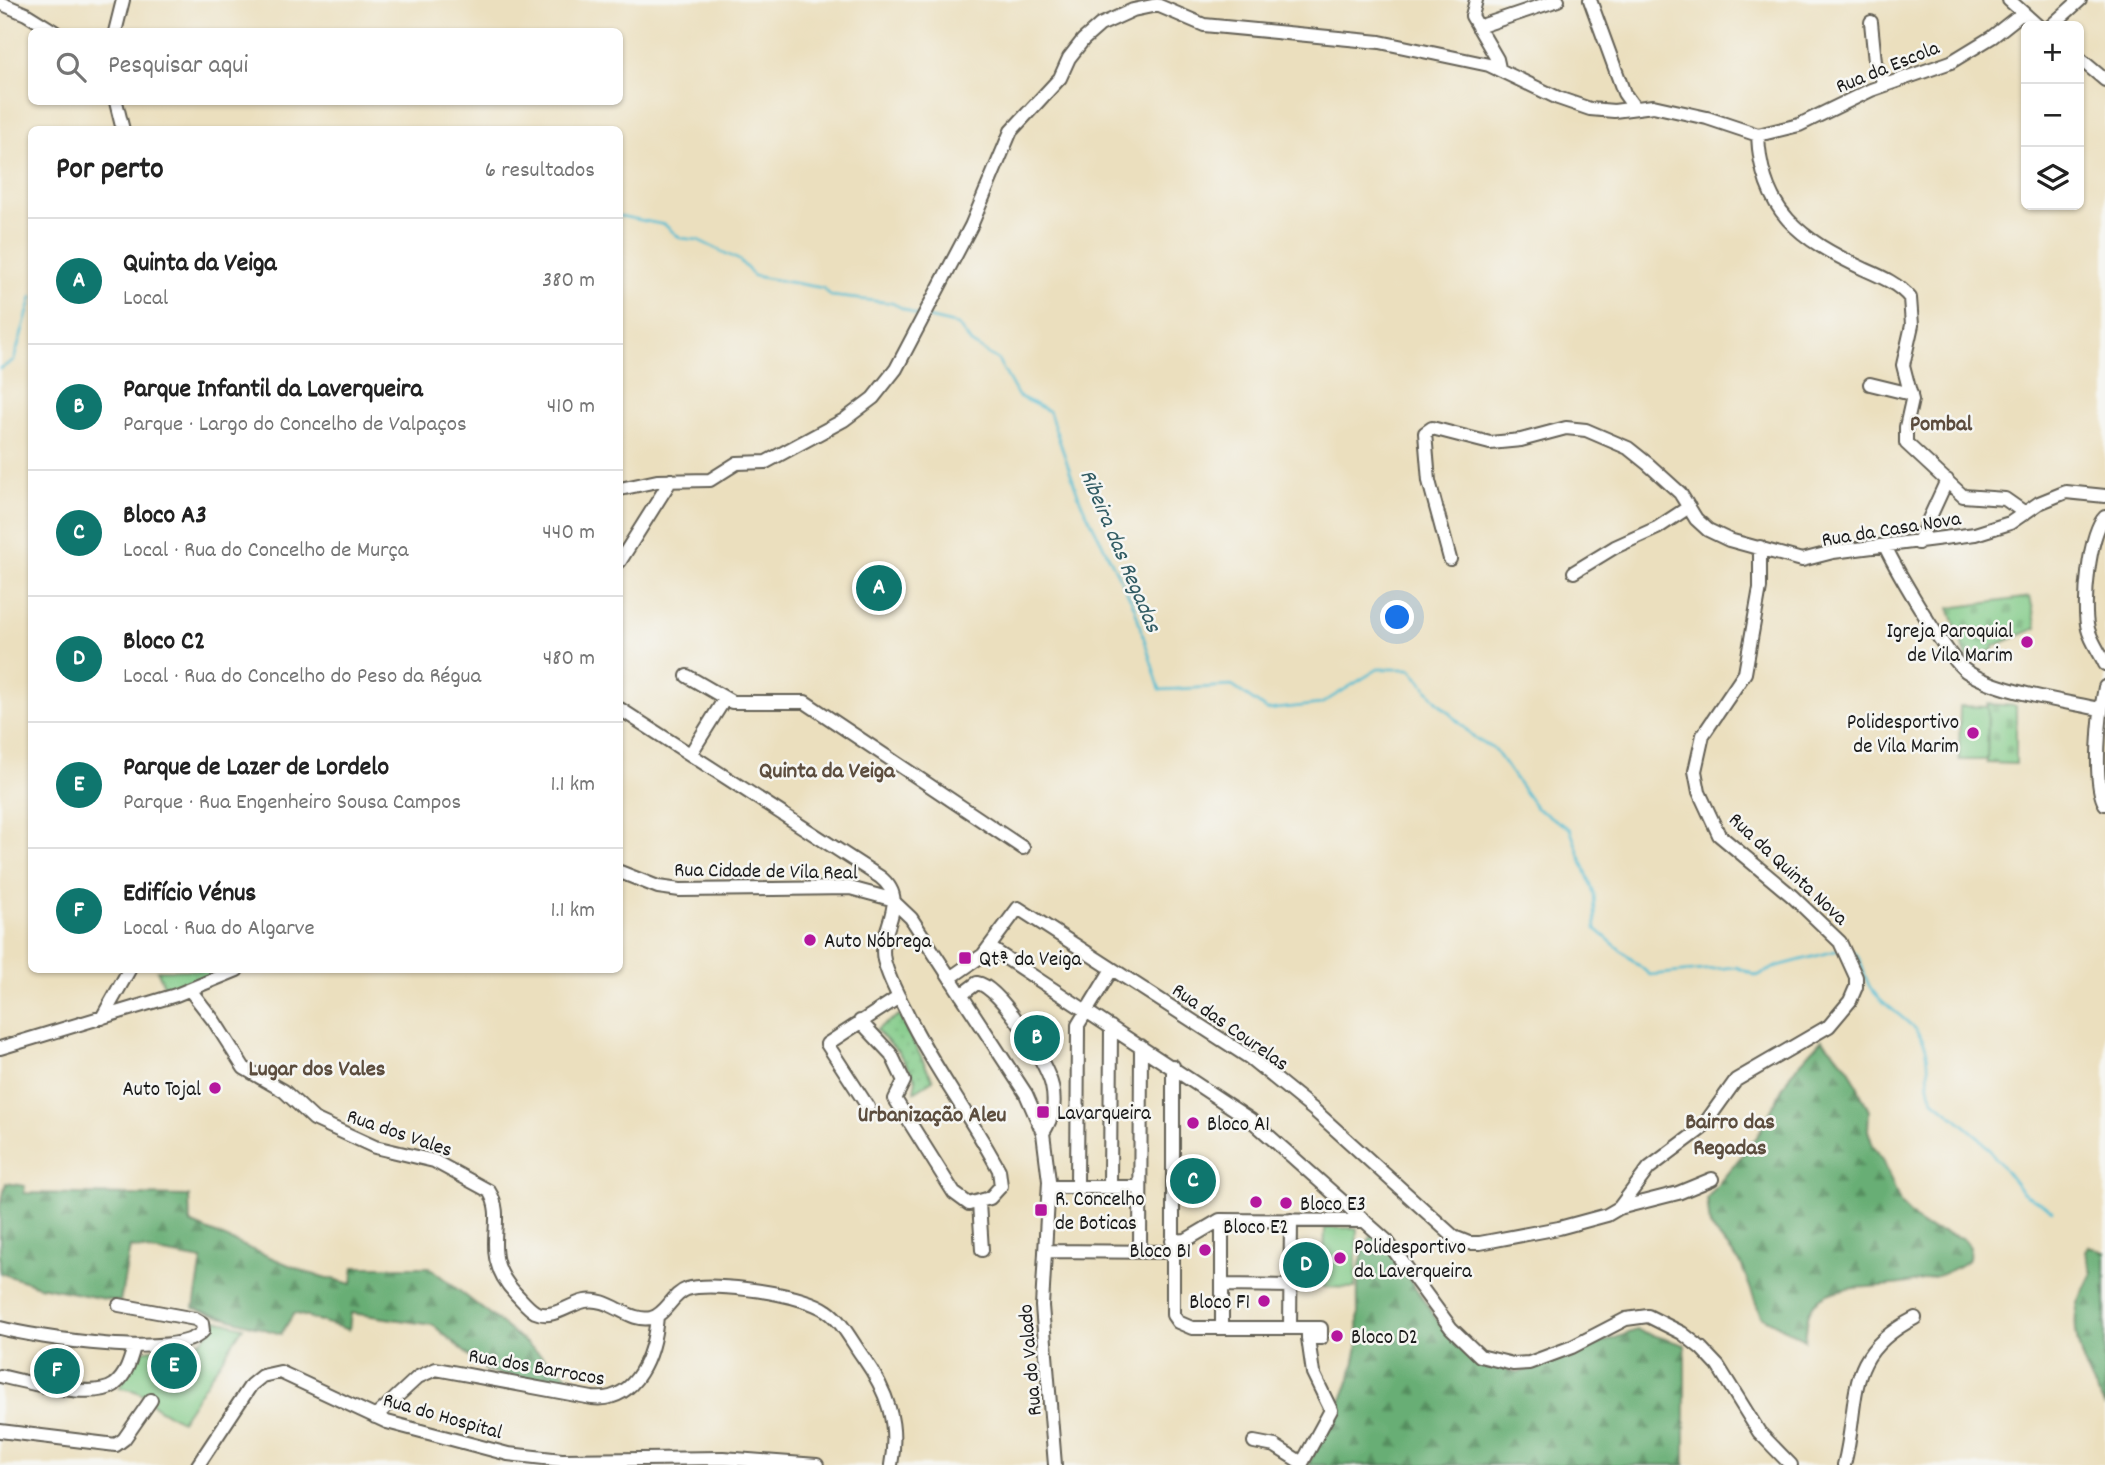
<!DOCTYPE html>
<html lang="pt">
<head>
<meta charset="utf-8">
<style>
  :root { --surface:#fff; --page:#f2f2f2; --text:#222; --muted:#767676; --line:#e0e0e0; --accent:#0f766e }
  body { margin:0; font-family:Dekko,sans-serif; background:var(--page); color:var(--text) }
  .controls { position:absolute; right:21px; top:21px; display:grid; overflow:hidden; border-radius:10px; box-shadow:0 2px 5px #0004 }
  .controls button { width:63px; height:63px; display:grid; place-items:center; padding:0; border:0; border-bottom:2px solid var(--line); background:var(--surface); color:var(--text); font:35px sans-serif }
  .you { position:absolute; left:1398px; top:618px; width:24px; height:24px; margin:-18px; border:5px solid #fff; border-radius:50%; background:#1a73e8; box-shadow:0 0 0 10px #1a73e833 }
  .badge { display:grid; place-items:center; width:46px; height:46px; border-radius:50%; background:var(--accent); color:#fff; font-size:23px; font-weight:700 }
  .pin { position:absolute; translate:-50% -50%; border:4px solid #fff; box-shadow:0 2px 7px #0006 }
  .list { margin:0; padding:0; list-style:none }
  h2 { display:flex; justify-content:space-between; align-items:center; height:91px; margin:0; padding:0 28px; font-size:30px }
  h2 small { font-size:23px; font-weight:400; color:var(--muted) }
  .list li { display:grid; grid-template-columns:46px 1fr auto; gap:21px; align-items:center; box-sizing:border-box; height:126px; padding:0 28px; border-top:2px solid var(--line) }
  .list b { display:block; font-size:26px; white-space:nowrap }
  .list p { margin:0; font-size:23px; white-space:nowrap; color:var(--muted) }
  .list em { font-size:23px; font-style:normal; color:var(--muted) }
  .icon { flex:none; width:38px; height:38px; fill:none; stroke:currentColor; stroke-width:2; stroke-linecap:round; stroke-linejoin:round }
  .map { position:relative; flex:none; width:2105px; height:1465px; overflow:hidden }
  .search { position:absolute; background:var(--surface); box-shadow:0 2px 5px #0004; left:28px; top:28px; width:595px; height:77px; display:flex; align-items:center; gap:18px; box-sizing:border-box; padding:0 24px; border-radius:10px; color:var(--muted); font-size:26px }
  .panel { position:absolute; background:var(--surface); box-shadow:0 2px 5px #0004; left:28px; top:126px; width:595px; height:847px; border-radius:10px }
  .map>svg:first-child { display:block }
  .grass { fill:url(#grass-tufts); stroke:#4e7352; stroke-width:2 }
  .forest { fill:url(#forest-firs); stroke:#426548; stroke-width:2 }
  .cemetery { fill:url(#cemetery-stones); stroke:#4e7352; stroke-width:2 }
  .park { fill:#81ca87; stroke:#4e7352; stroke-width:2 }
  .garden { fill:url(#garden-dots); stroke:#4e7352; stroke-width:2 }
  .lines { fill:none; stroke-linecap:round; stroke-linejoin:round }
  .stream { stroke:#54bcd1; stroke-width:2.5 }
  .minor-casing { stroke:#646055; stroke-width:16 }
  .minor { stroke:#fff; stroke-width:12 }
  .poi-dot { fill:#b5179e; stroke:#f6f6f2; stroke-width:2.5 }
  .labels { text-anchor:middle; stroke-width:5; stroke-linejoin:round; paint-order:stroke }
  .street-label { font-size:21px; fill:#1c1c1c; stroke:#f6f6f2 }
  .poi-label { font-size:21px; fill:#1c1c1c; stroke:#f6f6f2; text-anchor:start }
  .neighbourhood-label { font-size:23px; font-weight:bold; fill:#5c4d3e; stroke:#f6f6f2 }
  .water-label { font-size:23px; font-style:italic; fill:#325c64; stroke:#f6f6f2 }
</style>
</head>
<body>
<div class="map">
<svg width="2105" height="1465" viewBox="0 0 2105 1465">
  <defs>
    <pattern id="grass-tufts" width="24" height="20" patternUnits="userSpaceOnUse" patternTransform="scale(1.75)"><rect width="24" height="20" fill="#81ca87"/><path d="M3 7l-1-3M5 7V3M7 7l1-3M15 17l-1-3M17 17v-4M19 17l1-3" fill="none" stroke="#6fad74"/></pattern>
    <pattern id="forest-firs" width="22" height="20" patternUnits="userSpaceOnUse" patternTransform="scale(1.75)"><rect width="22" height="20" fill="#68ae74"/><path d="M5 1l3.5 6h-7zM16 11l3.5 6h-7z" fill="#558d5e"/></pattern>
    <pattern id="cemetery-stones" width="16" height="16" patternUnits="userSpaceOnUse" patternTransform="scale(1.75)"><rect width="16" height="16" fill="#81ca87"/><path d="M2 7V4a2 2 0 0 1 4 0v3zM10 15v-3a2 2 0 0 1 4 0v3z" fill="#6fad74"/></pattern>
    <pattern id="garden-dots" width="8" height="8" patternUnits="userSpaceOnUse" patternTransform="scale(1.75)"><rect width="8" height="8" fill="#81ca87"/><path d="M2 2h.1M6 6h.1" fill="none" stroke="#6fad74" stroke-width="1.8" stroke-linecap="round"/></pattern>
  </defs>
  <rect width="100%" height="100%" fill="#f6f6f2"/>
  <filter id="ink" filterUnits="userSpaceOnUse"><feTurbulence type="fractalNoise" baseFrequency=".0143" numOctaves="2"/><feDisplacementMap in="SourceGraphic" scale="14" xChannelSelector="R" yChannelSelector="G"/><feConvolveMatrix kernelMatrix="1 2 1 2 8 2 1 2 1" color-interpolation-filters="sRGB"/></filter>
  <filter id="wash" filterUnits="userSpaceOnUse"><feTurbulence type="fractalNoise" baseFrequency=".00686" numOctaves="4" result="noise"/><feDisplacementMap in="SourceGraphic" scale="28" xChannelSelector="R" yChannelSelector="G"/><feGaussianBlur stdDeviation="1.57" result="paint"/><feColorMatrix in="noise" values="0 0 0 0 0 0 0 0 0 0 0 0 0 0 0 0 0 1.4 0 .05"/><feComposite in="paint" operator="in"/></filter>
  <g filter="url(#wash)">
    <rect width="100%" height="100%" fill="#ebdfbe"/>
    <path class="grass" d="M157 970H224L167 992Z"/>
    <path class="forest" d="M1822 1039 1849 1068 1869 1111 1868 1130 1873 1146 1883 1159 1901 1205 1922 1226 1962 1238 1970 1247 1969 1259C1946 1278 1911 1284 1881 1286 1861 1288 1835 1286 1818 1300 1806 1308 1807 1327 1805 1340L1761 1316 1741 1264 1710 1226 1707 1198 1757 1137 1790 1074Z
      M6 1183 25 1186 24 1193 189 1196 190 1223 308 1273 352 1284 354 1267H429L569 1377 555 1385 488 1372 433 1325 351 1313 349 1330 294 1313 281 1334 194 1308 202 1260 130 1247 120 1302 39 1286 0 1273V1207Z
      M1372 1235 1380 1238 1450 1338 1474 1362 1518 1373 1637 1330 1685 1345V1465H1308C1326 1430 1351 1391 1357 1351 1362 1316 1349 1265 1372 1235Z
      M2088 1246 2105 1252V1407C2090 1379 2070 1342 2077 1308 2079 1296 2087 1284 2092 1273L2085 1251Z"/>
    <path class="cemetery" d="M2030 597 2037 628 1994 646V650L1967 658 1949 608Z
      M1988 704 2016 706V764L1987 763Z"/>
    <path class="park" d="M1960 706 1988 707 1987 760H1959Z
      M1325 1228H1357L1355 1288 1323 1287Z
      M213 1319 243 1327 181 1421C173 1416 159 1411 152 1404 142 1392 136 1390 119 1388L141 1351C171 1343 206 1357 213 1319Z"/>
    <path class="garden" d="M899 1015 933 1080 914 1092 916 1079 898 1052 876 1030Z"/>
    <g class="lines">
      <path class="stream" d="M620 216 665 225 680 238 698 240 739 260 754 276 823 288 831 296 892 303 918 316
        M928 318 958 325 971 343 998 360 1018 396 1049 411 1080 500 1134 606 1160 690 1232 686 1267 710 1321 704 1378 669H1411L1436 700 1475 738 1495 750 1536 808 1570 829 1594 893 1596 929 1650 975 1736 967 1757 976 1778 966 1839 950
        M0 369 14 360 32 297
        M1849 949C1864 955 1862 978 1872 990 1888 1011 1914 1020 1925 1045 1932 1063 1924 1083 1933 1099L1981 1139 2022 1192 2052 1210"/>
    </g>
  </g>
  <g filter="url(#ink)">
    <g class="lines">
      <defs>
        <path id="minor" d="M1476 0 1472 16 1497 59 1499 68
          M1590 0 1624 93 1634 107
          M2009 0 2038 26
          M0 3 26 14 55 32
          M1871 22 1875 62 1885 85
          M2051 26 2080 0
          M1478 27 1558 0
          M115 32 123 0
          M2079 58 2105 80
          M116 102 123 130
          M1758 135C1761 212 1800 239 1864 269 1880 276 1899 284 1910 298L1912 325 1903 365 1912 400 1906 427V443L1963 496 2005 499 2025 513
          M1870 384 1911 394
          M620 489 657 481 710 480 737 463 766 462 844 420 873 398 896 369 971 226 1011 131 1060 78 1069 58 1083 40 1100 25 1133 10 1157 5 1204 25 1380 42 1489 65 1558 98 1590 109 1614 111 1653 106 1707 118 1758 135 1799 125 1871 90 1951 62 1992 37 2021 14
          M2105 517C2089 532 2082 608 2088 629 2091 641 2100 653 2105 664
          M1918 543 1947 480
          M1885 546C1896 569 1948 659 1966 671 1997 692 2063 701 2100 709
          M1450 559 1429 481 1425 433 1432 428 1490 443 1521 440 1566 428 1586 430 1628 448 1648 464 1680 493 1696 519 1708 530 1729 540 1802 560 1833 552 1975 534 2010 523 2039 503 2066 492 2105 496
          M620 561 671 480
          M1574 572 1615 547 1657 528 1689 507
          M687 676 732 702H805L1023 848
          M2105 687C2100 712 2092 783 2105 804
          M620 709 880 877C912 902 877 929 884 960 888 977 897 994 905 1009 932 1066 970 1115 999 1170L1001 1186 990 1198 969 1204 954 1193 895 1099 904 1081 891 1054 860 1021
          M691 753 724 700
          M620 872 658 887 680 890 850 888 891 899 911 918 1026 1094 1043 1133 1049 1181 1042 1306 1055 1465
          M989 947 1251 1120 1387 1241 1451 1328 1480 1356 1513 1364 1529 1363 1572 1347 1626 1319 1648 1316 1682 1333 1701 1348 1718 1366 1759 1432 1791 1465
          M950 978 983 955 1018 908 1250 1058 1314 1110 1454 1237 1469 1243H1480L1559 1228 1607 1215 1619 1208 1649 1168 1701 1129 1736 1080 1829 1026 1850 1001 1856 987V977L1840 942 1792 896 1719 835 1699 792 1695 771 1703 735 1745 673 1760 588V547
          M190 990 214 1021 244 1068 284 1091 314 1119 375 1147 434 1161 489 1191C509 1222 476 1252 516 1294 522 1300 528 1308 535 1312 553 1320 569 1304 585 1301 609 1296 629 1323 651 1318 666 1315 672 1294 687 1289 714 1281 804 1294 827 1311 842 1321 852 1342 863 1357 887 1391 899 1423 891 1465
          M961 995 977 983C1000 986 1047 1063 1052 1086 1056 1105 1053 1117 1043 1133
          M102 1018 129 970
          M0 1048 176 995 237 970
          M1173 1066V1315L1178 1322 1192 1328H1308
          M868 1107 827 1044 899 997
          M1049 1187H1140
          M1077 1187 1078 1025 1112 969
          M1110 1187 1111 1027
          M979 1203 982 1250
          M1619 1208 1678 1193 1712 1179
          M1222 1220V1328
          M1172 1241 1186 1240 1220 1220 1365 1221
          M1045 1251 1171 1252
          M1140 1251 1141 1046
          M1222 1285 1290 1286
          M0 1328C35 1337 180 1361 203 1331L202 1323 195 1319 119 1305
          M1290 1328 1291 1220
          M1308 1328H1321V1338H1308Z
          M0 1376C25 1382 93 1400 114 1385 126 1376 130 1361 134 1347
          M375 1417 418 1377 436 1369 592 1398C637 1403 654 1354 657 1316
          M0 1431 116 1445 124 1439 151 1400
          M1254 1442 1275 1446 1302 1463
          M198 1465 251 1385 262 1376 280 1372 387 1422 508 1454 562 1460 723 1458 817 1465
          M1301 1465 1331 1410 1313 1373 1308 1338
          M1844 1465C1861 1400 1841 1356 1915 1318"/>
      </defs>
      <use href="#minor" class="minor-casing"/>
      <use href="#minor" class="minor"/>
    </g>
  </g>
  <g class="poi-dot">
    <circle cx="2027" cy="642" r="7"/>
    <circle cx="1973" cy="733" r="7"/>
    <circle cx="810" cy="940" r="7"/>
    <rect x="958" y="951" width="14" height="14" rx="3.5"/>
    <circle cx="215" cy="1088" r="7"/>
    <rect x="1036" y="1105" width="14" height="14" rx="3.5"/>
    <circle cx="1193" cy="1123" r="7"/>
    <circle cx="1256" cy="1202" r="7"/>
    <circle cx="1286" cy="1203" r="7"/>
    <rect x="1034" y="1203" width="14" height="14" rx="3.5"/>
    <circle cx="1205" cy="1250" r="7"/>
    <circle cx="1340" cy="1258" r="7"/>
    <circle cx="1264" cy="1301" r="7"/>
    <circle cx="1337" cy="1336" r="7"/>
  </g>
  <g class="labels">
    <g class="street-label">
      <text transform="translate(1887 66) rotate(-22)" y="7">Rua da Escola</text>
      <text transform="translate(1891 528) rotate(-9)" y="7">Rua da Casa Nova</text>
      <text transform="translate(1789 868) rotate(43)" y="7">Rua da Quinta Nova</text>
      <text transform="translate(766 870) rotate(1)" y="7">Rua Cidade de Vila Real</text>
      <text transform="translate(1231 1026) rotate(35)" y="7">Rua das Courelas</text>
      <text transform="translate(400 1132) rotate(19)" y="7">Rua dos Vales</text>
      <text transform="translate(1029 1360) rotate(-95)" y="7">Rua do Valado</text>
      <text transform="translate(537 1366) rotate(10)" y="7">Rua dos Barrocos</text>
      <text transform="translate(443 1415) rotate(16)" y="7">Rua do Hospital</text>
    </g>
    <g class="poi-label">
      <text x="2013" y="637" text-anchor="end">Igreja Paroquial<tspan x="2013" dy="24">de Vila Marim</tspan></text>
      <text x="1959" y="728" text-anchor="end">Polidesportivo<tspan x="1959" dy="24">de Vila Marim</tspan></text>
      <text x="824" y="947">Auto Nóbrega</text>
      <text x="979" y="965">Qtª da Veiga</text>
      <text x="201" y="1095" text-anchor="end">Auto Tojal</text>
      <text x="1057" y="1119">Lavarqueira</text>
      <text x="1207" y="1130">Bloco A1</text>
      <text x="1055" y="1205">R. Concelho<tspan x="1055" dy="24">de Boticas</tspan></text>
      <text x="1300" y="1210">Bloco E3</text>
      <text x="1256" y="1233" text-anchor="middle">Bloco E2</text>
      <text x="1354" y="1253">Polidesportivo<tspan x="1354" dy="24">da Laverqueira</tspan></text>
      <text x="1191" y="1257" text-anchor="end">Bloco B1</text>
      <text x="1250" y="1308" text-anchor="end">Bloco F1</text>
      <text x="1351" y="1343">Bloco D2</text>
    </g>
    <g class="neighbourhood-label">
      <text x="1941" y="430">Pombal</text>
      <text x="827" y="777">Quinta da Veiga</text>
      <text x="317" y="1075">Lugar dos Vales</text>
      <text x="932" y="1121">Urbanização Aleu</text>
      <text x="1730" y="1128">Bairro das<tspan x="1730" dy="26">Regadas</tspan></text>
    </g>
    <g class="water-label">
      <text transform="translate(1122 550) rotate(67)" y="8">Ribeira das Regadas</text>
    </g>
  </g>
</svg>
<div class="controls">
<button>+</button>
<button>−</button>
<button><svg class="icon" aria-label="layers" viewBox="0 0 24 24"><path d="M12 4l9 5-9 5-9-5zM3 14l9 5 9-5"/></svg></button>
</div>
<div class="you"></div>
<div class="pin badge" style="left:879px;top:588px">A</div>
<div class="pin badge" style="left:1037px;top:1038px">B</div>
<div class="pin badge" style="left:1193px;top:1181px">C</div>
<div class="pin badge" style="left:1306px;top:1265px">D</div>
<div class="pin badge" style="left:174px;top:1366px">E</div>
<div class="pin badge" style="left:57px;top:1371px">F</div>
<div class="search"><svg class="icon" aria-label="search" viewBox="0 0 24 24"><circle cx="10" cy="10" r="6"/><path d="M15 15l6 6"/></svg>Pesquisar aqui</div>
<section class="panel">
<h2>Por perto<small>6 resultados</small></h2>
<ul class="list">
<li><span class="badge">A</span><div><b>Quinta da Veiga</b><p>Local</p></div><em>380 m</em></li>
<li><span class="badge">B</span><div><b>Parque Infantil da Laverqueira</b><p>Parque · Largo do Concelho de Valpaços</p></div><em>410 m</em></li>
<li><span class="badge">C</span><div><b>Bloco A3</b><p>Local · Rua do Concelho de Murça</p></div><em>440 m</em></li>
<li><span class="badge">D</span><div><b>Bloco C2</b><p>Local · Rua do Concelho do Peso da Régua</p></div><em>480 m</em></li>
<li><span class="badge">E</span><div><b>Parque de Lazer de Lordelo</b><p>Parque · Rua Engenheiro Sousa Campos</p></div><em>1.1 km</em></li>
<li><span class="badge">F</span><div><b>Edifício Vénus</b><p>Local · Rua do Algarve</p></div><em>1.1 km</em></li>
</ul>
</section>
</div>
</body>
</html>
